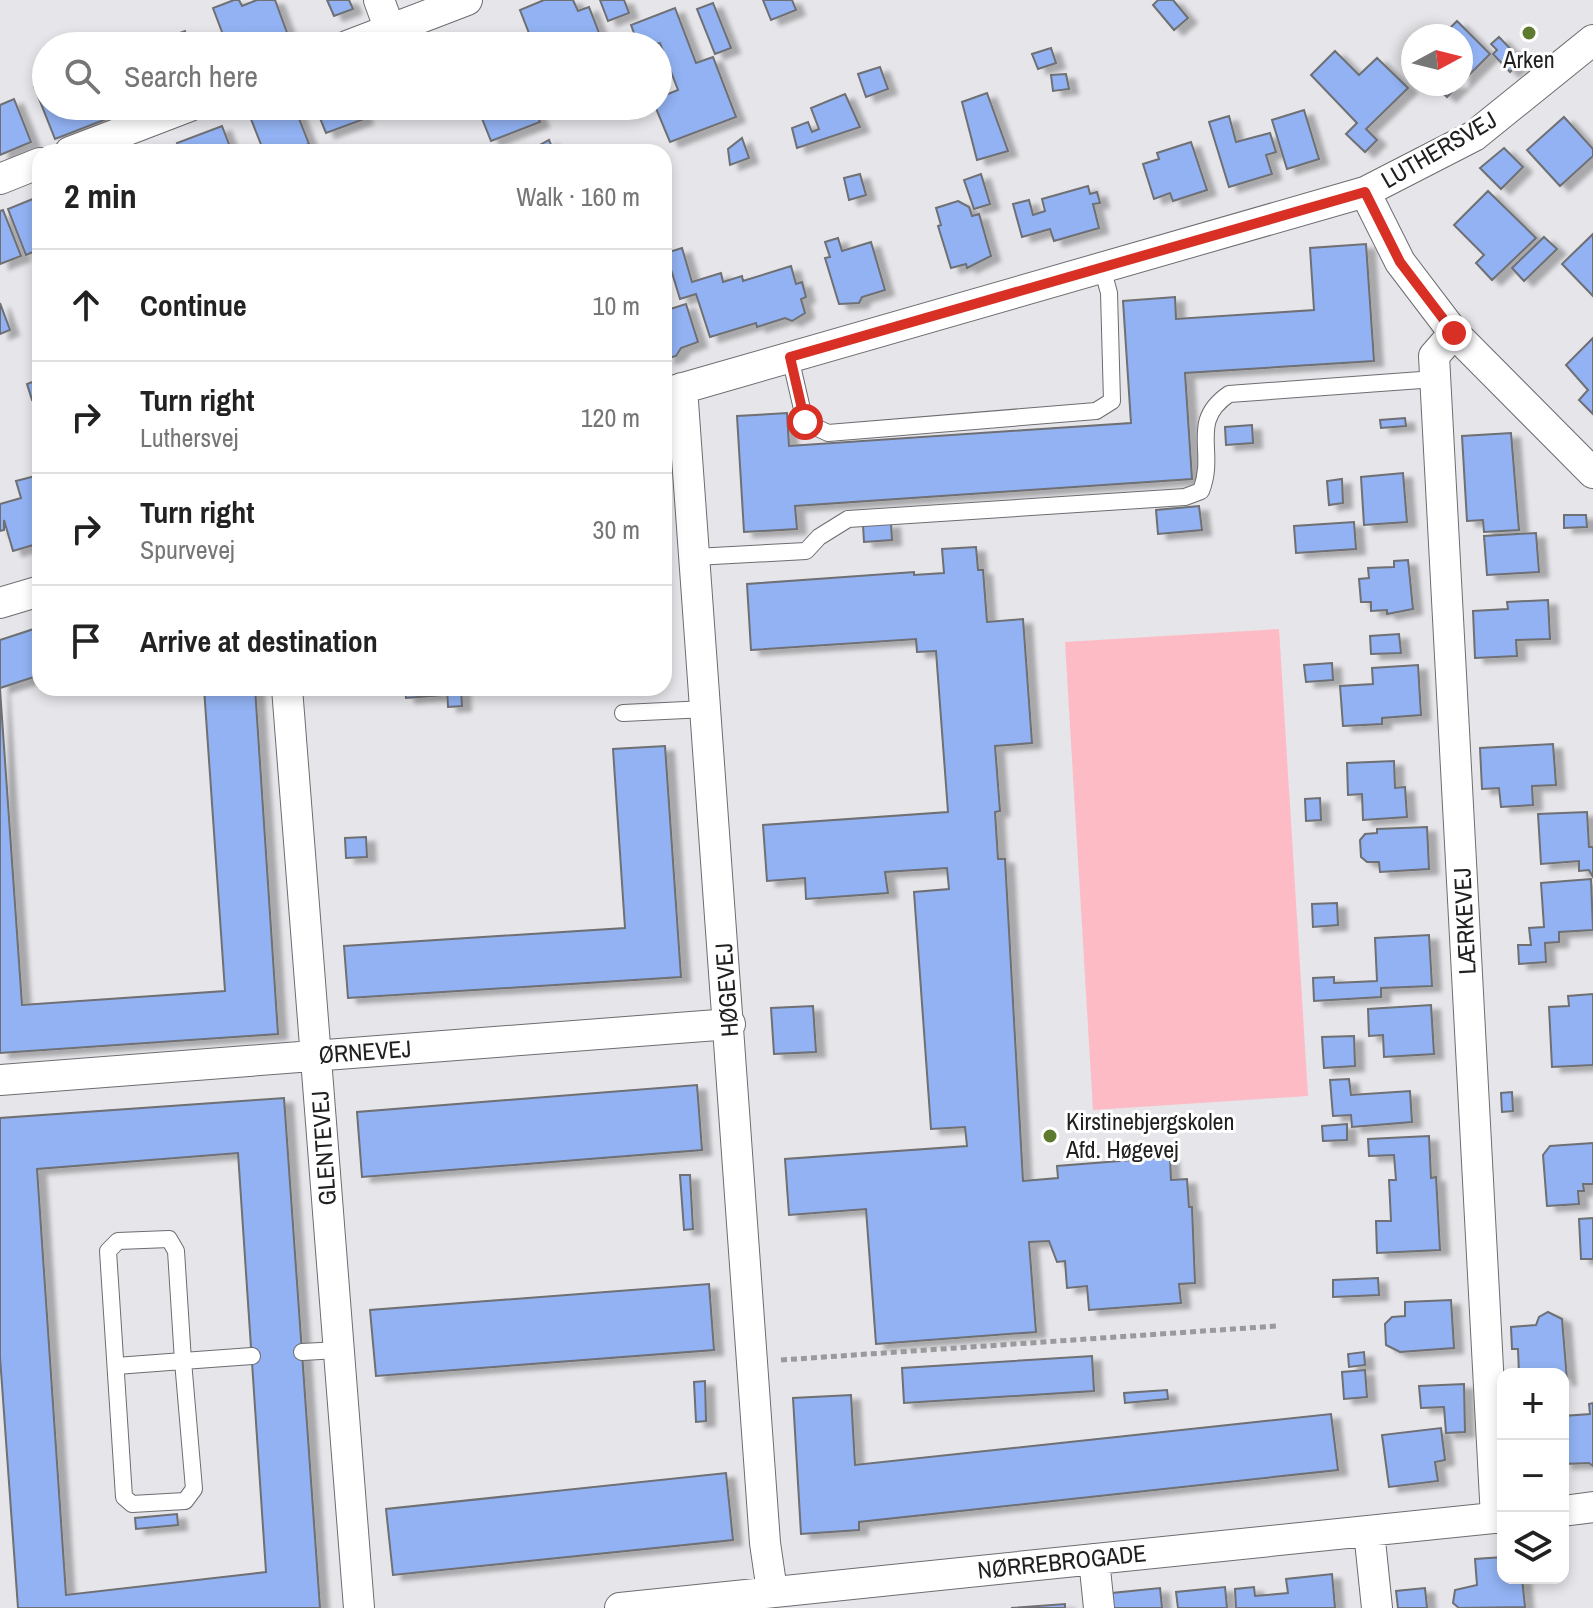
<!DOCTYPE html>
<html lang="en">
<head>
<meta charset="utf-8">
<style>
  :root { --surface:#fff; --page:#f6f6f6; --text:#222; --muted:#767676; --line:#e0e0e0 }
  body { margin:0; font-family:"Archivo Narrow",sans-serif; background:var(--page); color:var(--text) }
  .controls { position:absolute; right:24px; bottom:24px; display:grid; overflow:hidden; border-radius:16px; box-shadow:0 4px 12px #0003 }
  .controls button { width:72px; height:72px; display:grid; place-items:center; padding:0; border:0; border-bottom:2px solid var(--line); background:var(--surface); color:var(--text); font:40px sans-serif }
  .compass { position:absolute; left:1401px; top:24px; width:72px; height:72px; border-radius:50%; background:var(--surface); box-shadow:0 4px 12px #0003; rotate:83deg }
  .stop { position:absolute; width:24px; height:24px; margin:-18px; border:6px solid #d93025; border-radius:50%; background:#fff }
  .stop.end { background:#d93025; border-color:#fff; box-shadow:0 2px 8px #0008 }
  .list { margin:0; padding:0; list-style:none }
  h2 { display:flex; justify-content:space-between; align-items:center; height:104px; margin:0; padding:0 32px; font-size:34px }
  h2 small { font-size:26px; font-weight:400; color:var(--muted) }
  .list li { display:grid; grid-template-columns:52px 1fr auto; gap:24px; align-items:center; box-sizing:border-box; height:112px; padding:0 32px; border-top:2px solid var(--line) }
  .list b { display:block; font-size:30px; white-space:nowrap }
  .list p { margin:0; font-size:26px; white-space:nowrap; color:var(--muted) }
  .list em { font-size:26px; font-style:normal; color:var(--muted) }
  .icon { flex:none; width:44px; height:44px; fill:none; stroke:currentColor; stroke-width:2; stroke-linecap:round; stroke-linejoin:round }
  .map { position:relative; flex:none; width:1593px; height:1608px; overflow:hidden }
  .search { position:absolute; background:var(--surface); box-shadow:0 4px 12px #0003; left:32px; top:32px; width:640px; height:88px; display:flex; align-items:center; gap:20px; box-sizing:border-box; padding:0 28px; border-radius:44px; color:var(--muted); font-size:30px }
  .panel { position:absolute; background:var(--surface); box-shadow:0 4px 12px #0003; left:32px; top:144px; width:640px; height:552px; border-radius:24px }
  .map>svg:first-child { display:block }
  .green { fill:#fdbbc6 }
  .building { fill:#92b2f3; stroke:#6e6f73; stroke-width:2; fill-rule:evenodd; filter:url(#shadow) }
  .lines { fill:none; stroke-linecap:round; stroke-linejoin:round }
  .lane-casing { stroke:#6d6c70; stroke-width:18 }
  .street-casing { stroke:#6d6c70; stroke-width:32 }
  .path { stroke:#9a999c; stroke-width:5; stroke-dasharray:6 4; stroke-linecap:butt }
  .lane { stroke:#fff; stroke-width:16 }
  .street { stroke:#fff; stroke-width:30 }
  .route { stroke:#d93025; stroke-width:10 }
  .poi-dot { fill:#5e7a2e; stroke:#fff; stroke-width:3 }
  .labels { text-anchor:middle; stroke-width:6; stroke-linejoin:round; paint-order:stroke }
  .poi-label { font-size:24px; fill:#202021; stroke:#fff }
  .street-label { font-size:24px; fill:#202021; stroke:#fff }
</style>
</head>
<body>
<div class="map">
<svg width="1593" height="1608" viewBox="0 0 1593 1608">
  <defs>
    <filter id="shadow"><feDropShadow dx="9" dy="5" stdDeviation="2" flood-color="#0004"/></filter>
  </defs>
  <rect width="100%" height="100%" fill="#e6e5e9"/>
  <path class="green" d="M1279 629 1308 1096 1093 1110 1065 642Z"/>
  <path class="building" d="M234 0H239L242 6 257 0H275L289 38 269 46H248L243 33 225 40 213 8Z
    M327 0H349L353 9 334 16Z
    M544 0H573L578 11 589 7 599 33 588 37 590 42 580 46H534L520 10Z
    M600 0H624L629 13 608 21Z
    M763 0H792L796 10 771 20Z
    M1158 0H1173L1188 18 1174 30 1153 5Z
    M713 3 731 48 715 54 697 9Z
    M675 8 696 63 713 57 736 117 670 142 655 106 658 98 678 90 660 43 639 46 631 25Z
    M1457 21 1490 54 1461 83V36H1442Z
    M185 31 191 46H145Z
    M1499 37 1522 61 1510 72 1493 54 1497 50 1491 44Z
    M1051 48 1056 63 1038 69 1032 54Z
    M1335 51 1359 75 1377 58 1408 88 1366 129 1377 140 1365 152 1346 134 1357 123 1311 75Z
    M880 67 888 89 866 97 858 74Z
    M1066 74 1069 89 1053 91 1051 75Z
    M46 82V106H99L104 120 55 139 34 86Z
    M1434 84H1460L1447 97Z
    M987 93 1008 151 977 160 962 102Z
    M845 94 860 127 797 148 792 128 808 122 812 132 819 129 811 108Z
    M14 99 31 142 0 155V105Z
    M284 106H294L309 144 288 152H264L251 119Z
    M315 106H359L364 119 326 133Z
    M477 106H533L540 122 491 141Z
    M1304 110 1319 159 1287 169 1272 120Z
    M1229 116 1236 142 1270 133 1276 152 1266 155 1272 174 1229 187 1209 122Z
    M1564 117 1593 149V156L1560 186 1527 150Z
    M222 126 232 152H181L177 143Z
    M742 138 749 158 730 165 728 149Z
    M549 140 554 152H544L540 145Z
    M1191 142 1207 190 1173 201 1170 193 1154 199 1143 164 1159 159 1157 153Z
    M1504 148 1523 167 1501 189 1480 168Z
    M860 174 866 195 849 200 844 178Z
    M981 174 990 204 974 209 964 180Z
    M1088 186 1090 194 1097 192 1100 203 1093 204 1099 228 1054 241 1050 229 1022 237 1013 204 1029 200 1033 215 1045 211 1042 199Z
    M1488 191 1536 238 1492 280 1476 263 1484 255 1454 225Z
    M40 196V249L26 255 8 209Z
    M958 201 969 207 972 216 979 214 991 256 967 268 966 264 951 268 938 226 941 225 936 208Z
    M3 210 21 256 0 264V211Z
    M1593 234V296L1562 264Z
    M1544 237 1557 249 1524 281 1512 268Z
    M838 238 842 251 871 242 885 290 862 297 859 303 839 304 825 258 830 257 825 242Z
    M1366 244 1374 361 1185 373 1192 479 795 506 797 529 744 532 737 416 787 413 789 446 1131 423 1123 301 1175 297 1176 319 1314 310 1310 248Z
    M682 248 692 282 721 273 723 282 742 276 743 281 791 266 796 284 802 282 806 297 801 299 805 313 792 321 785 318 757 327 756 323 710 337 696 294 680 299 666 253Z
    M0 303 10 330 0 334Z
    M686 304 698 342 681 348 676 356 666 359 664 311Z
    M1593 338V414L1579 400 1588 390 1566 365Z
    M40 379V397L32 400 27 384Z
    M1405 418 1406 426 1381 428 1380 420Z
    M1252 425 1253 443 1226 445 1225 427Z
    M1511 433 1519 530 1484 532 1483 520 1467 521 1462 436Z
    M1403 473 1407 522 1364 525 1361 477Z
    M39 475 40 543 13 551 4 520V530L0 531V504L21 498 16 481Z
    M1342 479 1343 503 1329 505 1327 481Z
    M1199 506 1202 530 1158 534 1156 510Z
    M1564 515H1586L1587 527 1564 528Z
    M1354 522 1356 549 1296 553 1294 526Z
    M891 523 892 540 864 542 863 525Z
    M1536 533 1539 572 1487 575 1484 536Z
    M976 547 978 570H983L987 622 1023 619 1032 743 995 746 1000 811 995 812 998 859H1005L1023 1181 1058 1178 1057 1166 1170 1157 1171 1180 1187 1179 1189 1207H1192L1195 1283 1179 1284 1181 1303 1089 1310 1087 1286 1067 1288 1065 1261 1057 1262 1049 1241 1029 1242 1036 1332 876 1344 866 1209 789 1215 785 1159 967 1146 965 1127 931 1129 914 892 949 889 947 868 885 872 888 893 806 899 805 878 767 881 763 825 948 812 936 651 917 652 916 639 751 650 747 584 914 572V575L944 573 942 549Z
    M1408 560 1413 609 1387 614V610L1371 611V602H1361L1359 579 1369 578 1368 568 1394 567V561Z
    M1548 600 1550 639 1516 640 1517 656 1475 658 1473 611 1508 609 1507 602Z
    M40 627V675L0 688V640Z
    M1399 634 1401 653 1371 654 1370 636Z
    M1332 663 1333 680 1306 682 1304 665Z
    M1418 665 1421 715 1382 718V724L1343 726 1340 686 1373 684 1372 668Z
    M204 688H255L278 1034 0 1053V689L22 1005 225 991Z
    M405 688H442L443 695 406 698Z
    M447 688H461L462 706 448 707Z
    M1553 744 1556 785 1532 786 1533 805 1501 807 1499 788 1482 789 1480 748Z
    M665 746 681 977 348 998 344 946 625 928 613 749Z
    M1394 761 1395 788 1405 787 1407 817 1363 820 1362 794 1348 795 1347 763Z
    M1320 798 1321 820 1306 821 1305 799Z
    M1587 812 1589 847H1593V877L1589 870 1579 871V861L1541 864 1538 814Z
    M1427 827 1429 869 1380 872 1379 862H1367L1361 857 1360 840 1365 834 1377 833V829Z
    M366 837 367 857 346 858 345 838Z
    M1591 879 1593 930 1559 932V942L1545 943 1546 962 1519 964 1518 945H1531L1529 928 1544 927 1541 883Z
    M1337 903 1338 925 1313 927 1312 904Z
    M1429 935 1432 986 1381 988V997L1314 1001 1313 978 1334 977V983L1377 981 1375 938Z
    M1593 994V1065L1552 1067 1549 1007 1569 1006 1568 996Z
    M1431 1005 1434 1054 1384 1057 1383 1035 1369 1036 1368 1009Z
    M813 1006 816 1052 774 1054 771 1008Z
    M1354 1036 1355 1066 1324 1068 1322 1037Z
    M1349 1079 1351 1095 1410 1091 1412 1122 1352 1127 1351 1115 1333 1116 1330 1080Z
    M697 1085 702 1150 362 1177 357 1112Z
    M1512 1092 1513 1111 1502 1112 1501 1093Z
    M284 1098 320 1608H18L0 1357V1118ZM238 1153 266 1572 66 1595 37 1169Z
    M1347 1124V1140L1323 1141 1322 1126Z
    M1429 1136 1431 1178 1436 1177 1440 1250 1377 1253 1376 1221H1391L1389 1180H1396L1394 1155 1369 1156 1368 1139Z
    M1593 1143V1184H1583L1584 1191H1578L1579 1204 1547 1206 1543 1155 1550 1146Z
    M680 1175H690L693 1229 684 1230Z
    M1593 1218V1259H1581L1579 1219Z
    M1378 1278 1379 1295 1333 1297V1280Z
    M709 1284 714 1350 376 1376 370 1310Z
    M1451 1300 1454 1348 1400 1352 1386 1345 1385 1324 1392 1317 1405 1316V1302Z
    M1548 1312 1562 1319 1567 1380H1563V1374H1519L1518 1349H1512L1511 1327 1536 1325 1539 1317Z
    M1364 1352 1365 1365 1349 1367 1348 1354Z
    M1092 1356 1094 1391 904 1403 902 1368Z
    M1365 1370 1367 1397 1344 1399 1342 1372Z
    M705 1381 706 1421 696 1422 694 1382Z
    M1464 1384 1465 1432 1446 1433 1444 1407 1421 1408 1419 1386Z
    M1167 1390 1168 1399 1125 1403 1124 1393Z
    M851 1395 855 1465 1331 1414 1338 1470 859 1522V1530L801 1534 793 1398Z
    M1593 1403V1466L1589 1463 1563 1464V1416L1590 1414 1589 1404Z
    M1441 1428 1445 1460 1435 1462 1438 1481 1389 1487 1382 1435Z
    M726 1473 733 1540 393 1575 386 1509Z
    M177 1514 178 1525 136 1529 135 1518Z
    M1503 1557V1578H1522L1525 1607 1459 1608 1453 1603 1455 1590 1477 1585 1475 1559Z
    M1332 1574 1335 1608H1236L1235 1589 1254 1587 1255 1596 1288 1593 1286 1579Z
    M1225 1587 1227 1608H1178L1176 1592Z
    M1160 1588 1162 1608H1113L1112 1593Z
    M1425 1588 1427 1608H1398L1396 1591Z
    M1065 1604V1608H1011Z"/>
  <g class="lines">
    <defs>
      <path id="lane" d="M790 357 805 422 828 433 1096 411 1112 401 1109 293 1102 267
        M695 557 806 551 819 537 848 519 1185 497 1201 491C1217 451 1188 422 1229 394L1435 379
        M623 713 706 709
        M302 1352 339 1350
        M116 1366 183 1361 194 1489 185 1501 132 1504 124 1497 108 1251 118 1241 169 1239 176 1251 183 1361 252 1356"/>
      <path id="street" d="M379 0 390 30
        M347 46 467 0
        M70 152 190 106
        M0 179 40 163
        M1365 192 1400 262 1454 333 1593 473
        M1454 333 1434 356 1496 1518
        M682 388 765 1543 772 1591
        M666 393 1365 192 1474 136 1593 40
        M0 603 40 591
        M287 688 359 1608
        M0 1080 730 1024
        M1563 1511 1593 1507
        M1369 1531 1377 1608
        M1094 1559 1099 1608
        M620 1608 1503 1517"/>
    </defs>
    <use href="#lane" class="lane-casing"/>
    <use href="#street" class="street-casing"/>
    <path class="path" d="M781 1360 1277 1326"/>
    <use href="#lane" class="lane"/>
    <use href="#street" class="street"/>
  </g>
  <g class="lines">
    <path class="route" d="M805 422 790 357 1365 192 1400 262 1454 333"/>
  </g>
  <g class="poi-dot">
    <circle cx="1529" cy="33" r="8"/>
    <circle cx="1050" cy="1136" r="8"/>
  </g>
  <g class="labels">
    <g class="poi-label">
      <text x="1529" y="68">Arken</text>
      <text x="1066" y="1130" text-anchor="start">Kirstinebjergskolen<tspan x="1066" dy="28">Afd. Høgevej</tspan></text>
    </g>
    <g class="street-label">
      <text transform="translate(1439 150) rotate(-30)" y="8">LUTHERSVEJ</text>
      <text transform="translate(1465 921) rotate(-93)" y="8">LÆRKEVEJ</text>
      <text transform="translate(727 990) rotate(-94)" y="8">HØGEVEJ</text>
      <text transform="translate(365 1052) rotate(-4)" y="8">ØRNEVEJ</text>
      <text transform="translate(324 1148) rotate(-94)" y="8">GLENTEVEJ</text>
      <text transform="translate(1062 1562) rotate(-6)" y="8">NØRREBROGADE</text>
    </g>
  </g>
</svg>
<div class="controls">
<button>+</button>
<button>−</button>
<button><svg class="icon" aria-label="layers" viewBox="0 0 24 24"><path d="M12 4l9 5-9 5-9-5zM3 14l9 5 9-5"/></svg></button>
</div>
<svg class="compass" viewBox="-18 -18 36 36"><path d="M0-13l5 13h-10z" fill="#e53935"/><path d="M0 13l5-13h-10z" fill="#767676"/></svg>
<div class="stop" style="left:805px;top:422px"></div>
<div class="stop end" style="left:1454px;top:333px"></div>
<div class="search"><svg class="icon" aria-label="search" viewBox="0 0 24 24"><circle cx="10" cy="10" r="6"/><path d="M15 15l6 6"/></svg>Search here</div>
<section class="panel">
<h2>2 min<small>Walk · 160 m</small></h2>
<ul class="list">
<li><svg class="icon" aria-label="ahead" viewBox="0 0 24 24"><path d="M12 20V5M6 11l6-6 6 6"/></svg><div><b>Continue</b></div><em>10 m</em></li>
<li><svg class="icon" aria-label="right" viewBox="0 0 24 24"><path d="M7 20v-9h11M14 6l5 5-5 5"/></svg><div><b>Turn right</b><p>Luthersvej</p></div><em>120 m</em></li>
<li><svg class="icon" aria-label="right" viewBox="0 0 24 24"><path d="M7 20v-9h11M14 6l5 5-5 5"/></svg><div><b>Turn right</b><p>Spurvevej</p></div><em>30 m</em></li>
<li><svg class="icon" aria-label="arrive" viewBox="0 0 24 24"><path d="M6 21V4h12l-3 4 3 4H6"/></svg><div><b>Arrive at destination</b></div></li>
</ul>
</section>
</div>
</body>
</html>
